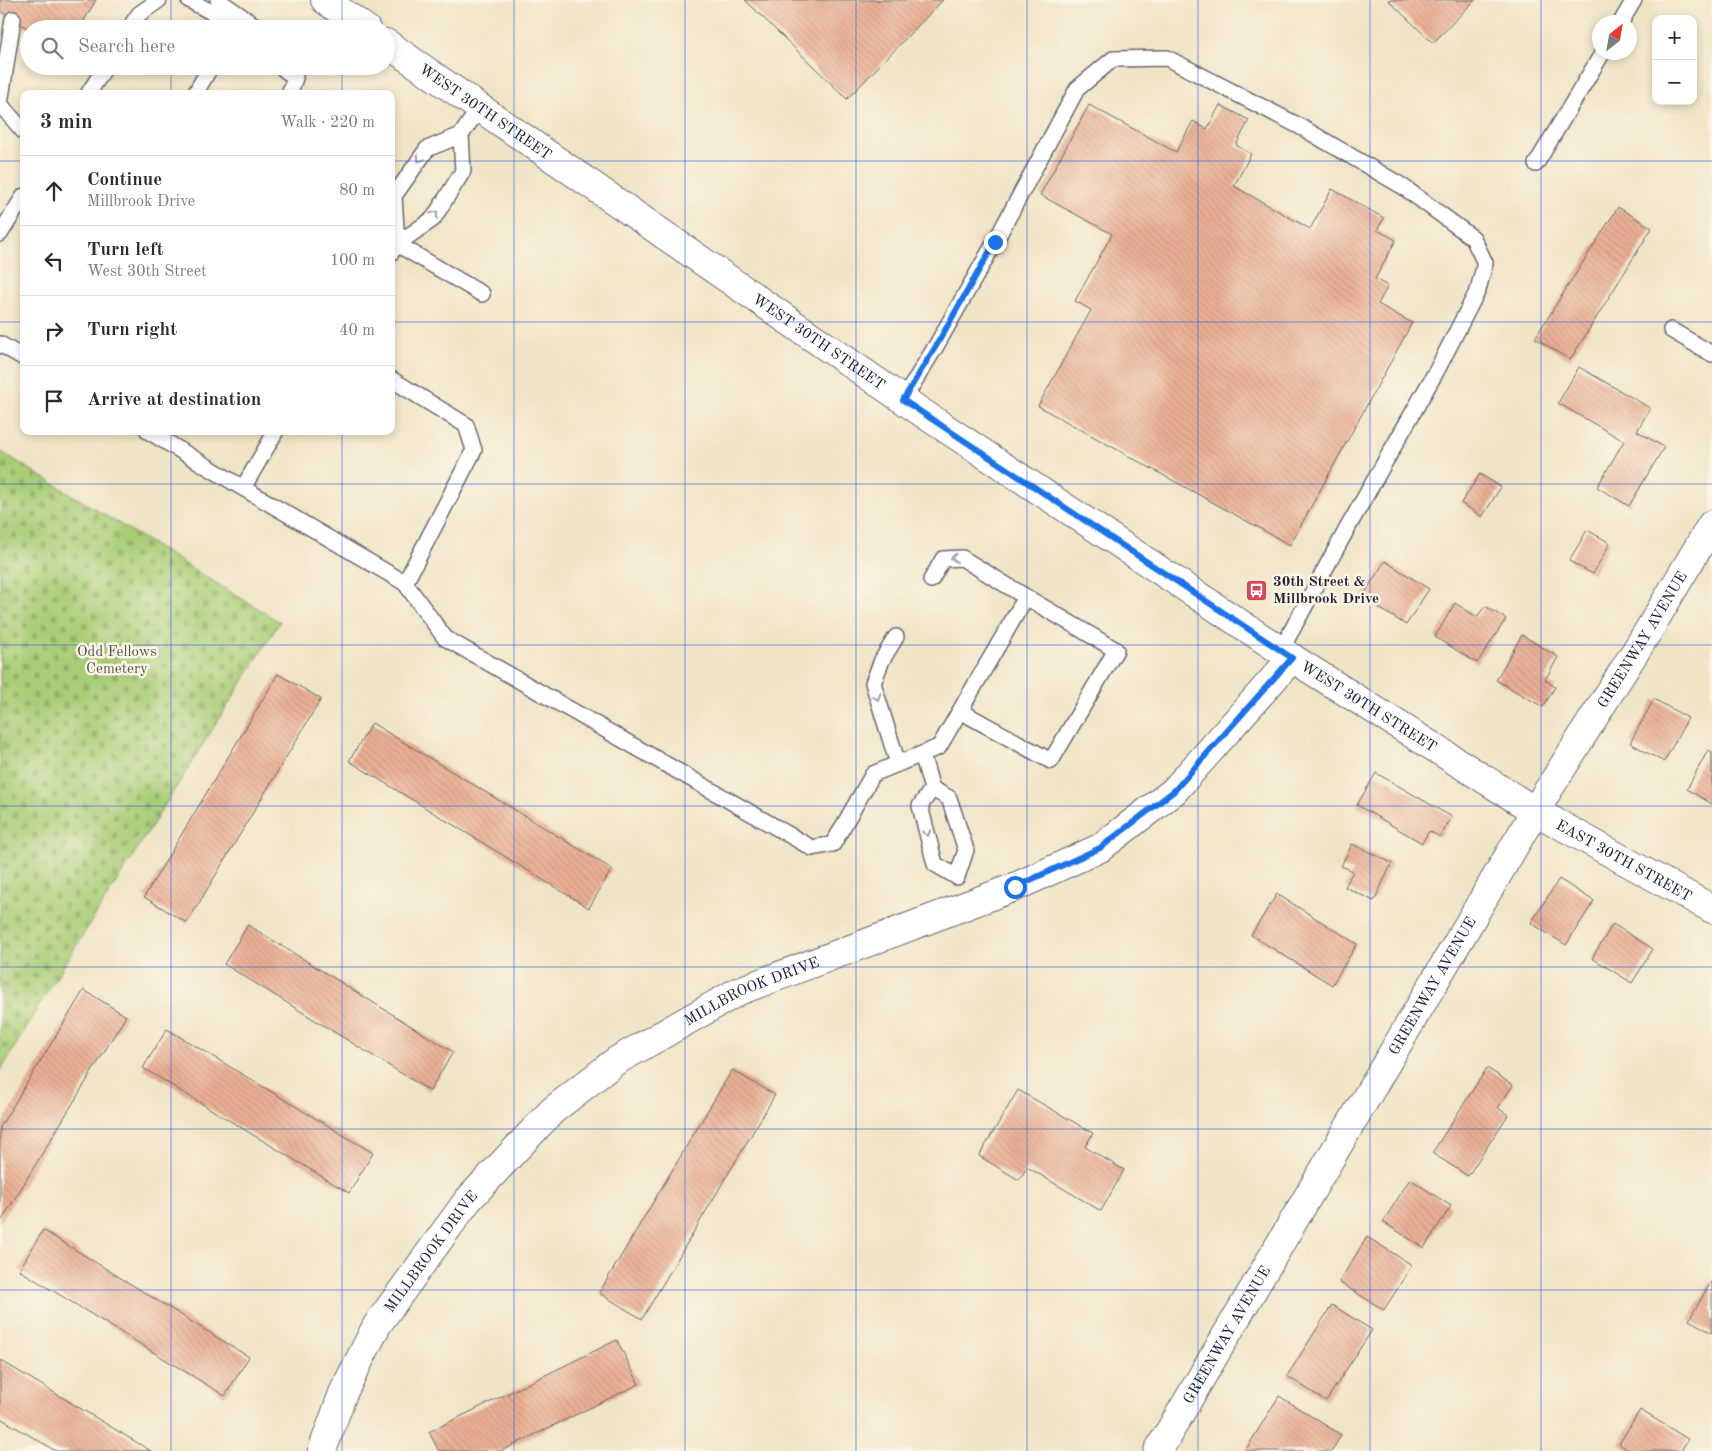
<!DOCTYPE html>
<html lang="en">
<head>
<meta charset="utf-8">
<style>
  :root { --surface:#fff; --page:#f2f2f3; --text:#2b2b33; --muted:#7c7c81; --line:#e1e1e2 }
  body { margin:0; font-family:"Old Standard TT",serif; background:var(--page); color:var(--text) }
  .controls { position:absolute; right:15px; top:15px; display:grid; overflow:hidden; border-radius:10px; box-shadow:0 2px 8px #0003 }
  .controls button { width:45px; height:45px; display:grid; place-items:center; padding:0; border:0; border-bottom:1px solid var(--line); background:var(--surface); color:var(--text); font:25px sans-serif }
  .compass { position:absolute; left:1592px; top:15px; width:45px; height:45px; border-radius:50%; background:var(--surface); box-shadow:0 2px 8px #0003; rotate:31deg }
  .stop { position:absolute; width:15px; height:15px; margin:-11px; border:4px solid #1a73e8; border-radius:50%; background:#fff }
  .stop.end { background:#1a73e8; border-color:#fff; box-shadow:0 1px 5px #0008 }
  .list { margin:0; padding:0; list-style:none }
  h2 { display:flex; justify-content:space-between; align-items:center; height:65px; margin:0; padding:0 20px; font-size:21px }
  h2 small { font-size:16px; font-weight:400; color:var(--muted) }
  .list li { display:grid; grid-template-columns:32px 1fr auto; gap:15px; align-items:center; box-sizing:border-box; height:70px; padding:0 20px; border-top:1px solid var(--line) }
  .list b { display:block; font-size:19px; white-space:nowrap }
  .list p { margin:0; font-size:16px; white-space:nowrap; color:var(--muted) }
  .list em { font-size:16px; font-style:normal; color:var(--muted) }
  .icon { flex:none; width:28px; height:28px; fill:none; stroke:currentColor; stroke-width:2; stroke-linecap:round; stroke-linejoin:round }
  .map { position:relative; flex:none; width:1712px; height:1451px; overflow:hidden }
  .search { position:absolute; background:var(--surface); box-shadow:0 2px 8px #0003; left:20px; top:20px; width:375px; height:55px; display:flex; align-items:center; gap:12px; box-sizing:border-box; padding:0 18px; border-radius:28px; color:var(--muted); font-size:19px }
  .panel { position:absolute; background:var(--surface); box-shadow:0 2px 8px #0003; left:20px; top:90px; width:375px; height:345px; border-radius:10px }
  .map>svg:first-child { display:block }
  .cemetery { fill:url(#cemetery-stones); stroke:#657858 }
  .building { fill:url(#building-back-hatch) }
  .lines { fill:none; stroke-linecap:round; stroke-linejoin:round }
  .lane-casing { stroke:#6a666c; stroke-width:18 }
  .street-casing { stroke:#6a666c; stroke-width:30 }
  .secondary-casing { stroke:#6a666c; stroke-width:30 }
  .lane { stroke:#fff; stroke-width:15 }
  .street { stroke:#fff; stroke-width:28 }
  .secondary { stroke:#fff; stroke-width:28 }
  .oneway { stroke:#9c9ca7 }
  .route { stroke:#1a73e8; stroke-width:6 }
  .grid { fill:none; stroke:#1d4ed8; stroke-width:1; stroke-opacity:0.55 }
  .labels { text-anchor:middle; stroke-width:5; stroke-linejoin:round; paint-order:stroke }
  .street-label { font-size:15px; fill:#22223b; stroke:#fcf5e5 }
  .poi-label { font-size:15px; font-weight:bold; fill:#22223b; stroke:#fcf5e5; text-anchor:start }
  .park-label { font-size:15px; fill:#4a554d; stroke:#fcf5e5 }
</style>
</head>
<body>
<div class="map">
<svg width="1712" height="1451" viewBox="0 0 1712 1451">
  <defs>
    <pattern id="cemetery-stones" width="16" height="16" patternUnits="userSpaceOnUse" patternTransform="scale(1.25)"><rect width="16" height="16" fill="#a8cd76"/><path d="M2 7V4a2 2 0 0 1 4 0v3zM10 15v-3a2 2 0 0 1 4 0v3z" fill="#90b067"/></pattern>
    <pattern id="building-back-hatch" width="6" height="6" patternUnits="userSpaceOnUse" patternTransform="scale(1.25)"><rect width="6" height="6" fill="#e9af93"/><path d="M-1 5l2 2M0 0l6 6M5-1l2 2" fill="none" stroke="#c89680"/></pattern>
  </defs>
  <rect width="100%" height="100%" fill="#fcf5e5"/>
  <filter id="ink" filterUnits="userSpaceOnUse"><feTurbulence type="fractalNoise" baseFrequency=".02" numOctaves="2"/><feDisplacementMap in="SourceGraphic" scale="10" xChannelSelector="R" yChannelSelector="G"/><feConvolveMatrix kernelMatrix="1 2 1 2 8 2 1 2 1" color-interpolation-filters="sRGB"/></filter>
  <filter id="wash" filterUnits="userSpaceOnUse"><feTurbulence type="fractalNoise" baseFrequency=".0096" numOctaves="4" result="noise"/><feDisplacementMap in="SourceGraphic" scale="20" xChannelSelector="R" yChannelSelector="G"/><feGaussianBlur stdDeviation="1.12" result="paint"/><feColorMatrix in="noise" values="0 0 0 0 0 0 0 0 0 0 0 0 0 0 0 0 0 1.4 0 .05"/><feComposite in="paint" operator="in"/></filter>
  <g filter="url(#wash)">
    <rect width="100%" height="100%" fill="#f0e4c6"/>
    <path class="cemetery" d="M0 451 280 622 44 997 0 1072Z"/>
    <g id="blocks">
      <path class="building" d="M0 0H96L79 29H29L0 11Z
        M745 0H943L847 99Z
        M1388 0H1475L1433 43Z
        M1089 105 1176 152 1193 121 1207 129 1220 105 1249 120 1236 145 1251 154 1234 186 1310 229 1332 189 1384 218 1377 230 1396 240 1375 279 1388 286 1378 304 1412 323 1290 545 1038 406 1091 310 1075 301 1112 234 1040 195Z
        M1618 207 1652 228 1570 360 1535 338Z
        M1579 367 1650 408 1637 431 1664 447 1629 506 1597 487 1624 441 1558 403Z
        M1480 474 1501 487 1482 517 1461 503Z
        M1587 530 1610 543 1593 574 1569 561Z
        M1385 561 1429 589 1406 625 1362 597Z
        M1455 603 1477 617 1485 606 1506 619 1477 663 1435 637Z
        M1522 635 1558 657 1545 680 1555 687 1543 707 1496 680Z
        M278 674 321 699 187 923 144 897Z
        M1654 699 1688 718 1664 762 1630 743Z
        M372 723 612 869 589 908 349 761Z
        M1708 750 1712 752V804L1687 789Z
        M1376 773 1452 817 1440 837 1429 831 1422 843 1357 805Z
        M1352 844 1392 863 1374 901 1345 887 1353 871 1341 866Z
        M1559 879 1594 901 1566 945 1531 923Z
        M1277 894 1357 944 1332 985 1251 935Z
        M1613 924 1653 949 1632 983 1592 958Z
        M248 925 453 1052 430 1091 224 964Z
        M84 990 126 1016 0 1223V1127Z
        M167 1029 373 1153 349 1193 143 1068Z
        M1487 1068 1513 1085 1498 1108 1508 1115 1468 1176 1432 1153Z
        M732 1070 775 1095 642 1319 599 1293Z
        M1018 1090 1093 1133 1085 1147 1124 1170 1101 1211 1027 1167 1019 1180 979 1156Z
        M1410 1179 1451 1206 1424 1248 1383 1222Z
        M43 1230 249 1357 225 1396 19 1270Z
        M1367 1237 1412 1265 1384 1310 1339 1282Z
        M1712 1280V1333L1689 1320Z
        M1332 1305 1372 1330 1326 1401 1287 1376Z
        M617 1340 639 1384 501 1451H439L429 1432Z
        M0 1360 151 1451H56L0 1418Z
        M1279 1396 1341 1435 1332 1451H1245Z
        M1640 1410 1688 1439 1681 1451H1630L1619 1444Z"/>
    </g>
  </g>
  <g filter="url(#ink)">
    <use href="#blocks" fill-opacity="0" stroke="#6a666c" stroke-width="1"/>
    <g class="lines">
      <defs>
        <path id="lane" d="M189 0 213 13 233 29
          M218 0 260 29
          M13 19 0 104 24 132
          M1621 22 1634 0
          M129 29 139 14 159 0
          M280 66 295 78 289 94
          M88 94 106 66
          M195 94 211 66
          M1536 164 1603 52
          M0 234 24 196
          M397 244 394 196 427 149 461 135 480 107
          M397 244 482 294
          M391 253 397 244 433 219 463 171 461 135
          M1671 330 1712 354
          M0 344 24 358
          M391 379 466 425 474 450 405 583
          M903 400 936 346 995 242 1077 89 1113 59 1167 58 1301 127 1402 186 1473 238 1485 263 1478 290 1437 370 1348 527 1281 650
          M148 431 243 488 276 431
          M243 488 405 583 445 638 812 848 833 844 873 774 939 747 1026 597 1116 650 1051 761 960 711
          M931 580 943 559 962 558 1026 597
          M896 637 882 660 873 683 898 764
          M922 754 932 789 949 798 966 850 957 877 935 864 920 806 932 789"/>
        <g id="street">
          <path id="s1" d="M322 1451 343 1393 377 1325 468 1200 552 1111 616 1061 739 991 1015 887 1100 848 1174 791 1292 658"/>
          <path id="s2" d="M1158 1451 1535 811 1647 633 1712 524"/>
        </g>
        <g id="secondary">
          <path d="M325 0 366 29"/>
          <path id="s3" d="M386 43 921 412 1292 658 1535 811 1712 909"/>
        </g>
      </defs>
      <use href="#lane" class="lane-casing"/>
      <use href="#street" class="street-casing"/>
      <use href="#secondary" class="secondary-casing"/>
      <use href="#lane" class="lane"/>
      <use href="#street" class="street"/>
      <use href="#secondary" class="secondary"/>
    </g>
    <defs><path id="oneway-chevron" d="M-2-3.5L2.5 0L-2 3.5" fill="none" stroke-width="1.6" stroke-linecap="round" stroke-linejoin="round" transform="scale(1.25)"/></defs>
    <g class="oneway">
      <use href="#oneway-chevron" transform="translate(420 159) rotate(124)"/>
      <use href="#oneway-chevron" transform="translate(435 214) rotate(-53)"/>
      <use href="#oneway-chevron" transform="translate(954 558) rotate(176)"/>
      <use href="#oneway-chevron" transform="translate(877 697) rotate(72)"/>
      <use href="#oneway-chevron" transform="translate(927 833) rotate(76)"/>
    </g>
  </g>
  <g class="lines" filter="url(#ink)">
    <path class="route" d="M995 242 936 346 903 400 1292 658 1174 791 1100 848 1015 887"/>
  </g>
  <path class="grid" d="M171 0V29M342 0V29M514 0V1451M685 0V1451M856 0V1451M1027 0V1451M1198 0V1451M1370 0V1451M1541 0V1451M171 66V94M342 66V94M0 161H24M391 161H1712M0 322H24M391 322H1712M171 431V1451M342 431V1451M0 484H1712M0 645H1712M0 806H1712M0 967H1712M0 1129H1712M0 1290H1712"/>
  <defs>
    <symbol id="bus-square" viewBox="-11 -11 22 22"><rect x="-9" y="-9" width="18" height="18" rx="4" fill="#d1495b" stroke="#fcf5e5"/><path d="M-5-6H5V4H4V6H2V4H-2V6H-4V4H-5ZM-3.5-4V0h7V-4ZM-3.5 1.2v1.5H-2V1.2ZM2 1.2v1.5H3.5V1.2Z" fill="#fff"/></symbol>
  </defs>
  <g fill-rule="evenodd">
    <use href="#bus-square" x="1244" y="578" width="25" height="25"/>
  </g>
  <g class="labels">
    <g class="street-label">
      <text dy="5" stroke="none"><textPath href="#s3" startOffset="121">WEST 30TH STREET</textPath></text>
      <text dy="5" stroke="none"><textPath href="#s3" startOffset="526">WEST 30TH STREET</textPath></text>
      <text dy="5" stroke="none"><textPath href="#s2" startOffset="945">GREENWAY AVENUE</textPath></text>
      <text dy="5" stroke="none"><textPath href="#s3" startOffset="1186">WEST 30TH STREET</textPath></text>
      <text dy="5" stroke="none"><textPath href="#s3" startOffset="1484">EAST 30TH STREET</textPath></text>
      <text dy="5" stroke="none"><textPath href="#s2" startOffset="540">GREENWAY AVENUE</textPath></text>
      <text dy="5" stroke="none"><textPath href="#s1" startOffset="649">MILLBROOK DRIVE</textPath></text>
      <text dy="5" stroke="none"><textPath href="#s1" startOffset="229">MILLBROOK DRIVE</textPath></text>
      <text dy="5" stroke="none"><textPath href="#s2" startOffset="135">GREENWAY AVENUE</textPath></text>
    </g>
    <g class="poi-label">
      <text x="1273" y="586">30th Street &amp;<tspan x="1273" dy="17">Millbrook Drive</tspan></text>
    </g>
    <g class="park-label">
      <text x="117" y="656">Odd Fellows<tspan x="117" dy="17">Cemetery</tspan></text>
    </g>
  </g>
</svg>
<div class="controls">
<button>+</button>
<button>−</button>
</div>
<svg class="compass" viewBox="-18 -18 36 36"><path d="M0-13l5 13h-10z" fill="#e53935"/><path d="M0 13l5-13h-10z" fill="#7c7c81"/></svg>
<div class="stop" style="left:1015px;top:887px"></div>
<div class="stop end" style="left:995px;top:242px"></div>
<div class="search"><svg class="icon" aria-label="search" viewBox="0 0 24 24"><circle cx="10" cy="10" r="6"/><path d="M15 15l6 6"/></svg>Search here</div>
<section class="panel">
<h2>3 min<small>Walk · 220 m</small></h2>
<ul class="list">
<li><svg class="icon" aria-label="ahead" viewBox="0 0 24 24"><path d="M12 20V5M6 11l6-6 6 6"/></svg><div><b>Continue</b><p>Millbrook Drive</p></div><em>80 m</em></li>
<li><svg class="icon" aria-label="left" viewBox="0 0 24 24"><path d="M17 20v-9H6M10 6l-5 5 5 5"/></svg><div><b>Turn left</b><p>West 30th Street</p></div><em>100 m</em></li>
<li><svg class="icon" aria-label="right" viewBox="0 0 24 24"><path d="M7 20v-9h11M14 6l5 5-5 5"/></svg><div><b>Turn right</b></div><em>40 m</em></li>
<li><svg class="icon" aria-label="arrive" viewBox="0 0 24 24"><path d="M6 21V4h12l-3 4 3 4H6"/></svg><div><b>Arrive at destination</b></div></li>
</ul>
</section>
</div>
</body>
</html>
